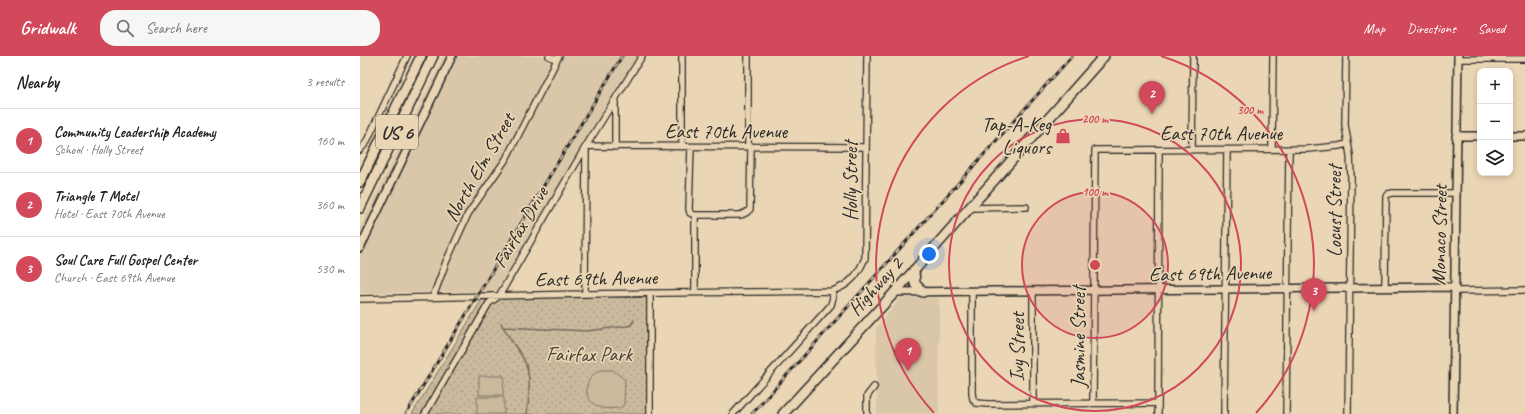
<!DOCTYPE html>
<html lang="en">
<head>
<meta charset="utf-8">
<style>
  :root { --surface:#fff; --page:#f6f6f6; --text:#222; --muted:#767676; --line:#e0e0e0; --accent:#d1495b }
  body { margin:0; font-family:Caveat,sans-serif; background:var(--page); color:var(--text) }
  .controls { position:absolute; right:12px; top:12px; display:grid; overflow:hidden; border-radius:8px; box-shadow:0 2px 6px #0003 }
  .controls button { width:36px; height:36px; display:grid; place-items:center; padding:0; border:0; border-bottom:1px solid var(--line); background:var(--surface); color:var(--text); font:20px sans-serif }
  .you { position:absolute; left:569px; top:198px; width:14px; height:14px; margin:-10px; border:3px solid #fff; border-radius:50%; background:#1a73e8; box-shadow:0 0 0 6px #1a73e833 }
  .badge { display:grid; place-items:center; width:26px; height:26px; border-radius:50%; background:var(--accent); color:#fff; font-size:13px; font-weight:700 }
  .pin { position:absolute; translate:-50% -33px; filter:drop-shadow(0 1px 2px #0008) }
  .pin::after { content:''; position:absolute; top:21px; width:14px; height:12px; background:inherit; clip-path:polygon(0 0,100% 0,50% 100%) }
  .list { margin:0; padding:0; list-style:none }
  h2 { display:flex; justify-content:space-between; align-items:center; height:52px; margin:0; padding:0 16px; font-size:17px }
  h2 small { font-size:13px; font-weight:400; color:var(--muted) }
  .list li { display:grid; grid-template-columns:26px 1fr auto; gap:12px; align-items:center; box-sizing:border-box; height:64px; padding:0 16px; border-top:1px solid var(--line) }
  .list b { display:block; font-size:15px; white-space:nowrap }
  .list p { margin:0; font-size:13px; white-space:nowrap; color:var(--muted) }
  .list em { font-size:13px; font-style:normal; color:var(--muted) }
  .icon { flex:none; width:22px; height:22px; fill:none; stroke:currentColor; stroke-width:2; stroke-linecap:round; stroke-linejoin:round }
  .map { position:relative; flex:none; width:1165px; height:358px; overflow:hidden }
  header { display:flex; align-items:center; gap:24px; box-sizing:border-box; height:56px; padding:0 20px; background:var(--accent); color:#fff }
  header strong { font-size:19px }
  nav { display:flex; gap:22px; margin-inline-start:auto; font-size:14px }
  .search { width:280px; height:36px; background:var(--page); display:flex; align-items:center; gap:10px; box-sizing:border-box; padding:0 14px; border-radius:16px; color:var(--muted); font-size:15px }
  main { display:flex }
  aside { flex:1; background:var(--surface) }
  .map>svg:first-child { display:block }
  .built { fill:#dac7a9 }
  .grass { fill:url(#grass-dots); stroke:#7b7264 }
  .pitch { fill:#cbb99e; stroke:#7b7264 }
  .lines { fill:none; stroke-linecap:round; stroke-linejoin:round }
  .stream { stroke:#71695d; stroke-width:1.5 }
  .minor-casing { stroke:#2b2b2b; stroke-width:8 }
  .tertiary-casing { stroke:#2b2b2b; stroke-width:10 }
  .primary-casing { stroke:#2b2b2b; stroke-width:12 }
  .trunk-casing { stroke:#2b2b2b; stroke-width:12 }
  .minor { stroke:#ead5b4; stroke-width:5.5 }
  .tertiary { stroke:#ead5b4; stroke-width:7 }
  .primary { stroke:#ead5b4; stroke-width:9 }
  .trunk { stroke:#ead5b4; stroke-width:9 }
  .rail-casing { stroke:#2b2b2b; stroke-width:3 }
  .rail { stroke:#ead5b4; stroke-width:1.5; stroke-dasharray:4.5; stroke-linecap:butt }
  .ring { fill:none; stroke:#d1495b; stroke-width:2 }
  .labels { text-anchor:middle; stroke-width:3.5; stroke-linejoin:round; paint-order:stroke }
  .shield { fill:#ead5b4; stroke:#645e54; stroke-width:1 }
  .shield-label { font-size:19px; font-weight:bold; fill:#2b2b2b }
  .poi-label { font-size:20px; fill:#2b2b2b; stroke:#ead5b4; text-anchor:end }
  .street-label { font-size:20px; fill:#2b2b2b; stroke:#ead5b4 }
  .park-label { font-size:20px; fill:#43403c; stroke:#ead5b4 }
  .centre { fill:#d1495b; stroke:#ead5b4; stroke-width:2 }
  .ring-label { font-size:12px; text-anchor:middle; font-weight:bold; fill:#d1495b; stroke:#ead5b4; stroke-width:3.5; stroke-linejoin:round; paint-order:stroke }
</style>
</head>
<body>
<header>
<strong>Gridwalk</strong>
<div class="search"><svg class="icon" aria-label="search" viewBox="0 0 24 24"><circle cx="10" cy="10" r="6"/><path d="M15 15l6 6"/></svg>Search here</div>
<nav><a>Map</a><a>Directions</a><a>Saved</a></nav>
</header>
<main>
<aside>
<h2>Nearby<small>3 results</small></h2>
<ul class="list">
<li><span class="badge">1</span><div><b>Community Leadership Academy</b><p>School · Holly Street</p></div><em>160 m</em></li>
<li><span class="badge">2</span><div><b>Triangle T Motel</b><p>Hotel · East 70th Avenue</p></div><em>360 m</em></li>
<li><span class="badge">3</span><div><b>Soul Care Full Gospel Center</b><p>Church · East 69th Avenue</p></div><em>530 m</em></li>
</ul>
</aside>
<div class="map">
<svg width="1165" height="358" viewBox="0 0 1165 358">
  <defs>
    <pattern id="grass-dots" width="8" height="8" patternUnits="userSpaceOnUse"><rect width="8" height="8" fill="#cbb99e"/><path d="M2 2h.1M6 6h.1" fill="none" stroke="#ae9f88" stroke-width="1.8" stroke-linecap="round"/></pattern>
  </defs>
  <rect width="100%" height="100%" fill="#ead5b4"/>
  <filter id="ink" filterUnits="userSpaceOnUse"><feTurbulence type="fractalNoise" baseFrequency=".025" numOctaves="2"/><feDisplacementMap in="SourceGraphic" scale="8" xChannelSelector="R" yChannelSelector="G"/><feConvolveMatrix kernelMatrix="1 2 1 2 8 2 1 2 1" color-interpolation-filters="sRGB"/></filter>
  <g filter="url(#ink)">
    <path class="built" d="M84 0H278L137 235 0 237V172Z
      M541 242H579V358H517L516 272Z"/>
    <path class="grass" d="M290 237V358H52L124 240Z"/>
    <path class="pitch" d="M240 314H253L265 324 264 348 261 352C255 352 247 353 242 352 221 346 223 322 240 314Z
      M119 320H144L143 339H119Z
      M117 341H144V358H117Z"/>
    <g class="lines">
      <path class="stream" d="M141 267C147 280 156 290 163 302 172 318 169 340 167 358
        M143 271 227 275 267 270 271 269 274 264"/>
      <defs>
        <path id="minor" d="M189 0 197 4
          M986 0 985 69 990 99 991 121 988 358
          M1098 3H1165
          M255 46V91
          M388 90V0
          M322 91V0
          M331 91 329 153 330 157 335 159H380C385 158 387 157 390 153L391 90
          M912 93 913 0
          M0 94 6 87 47 0
          M832 94 833 0
          M610 152 666 151
          M1025 231 1026 140 1028 138 1033 137H1096
          M1094 232 1098 235 1165 234
          M335 236V159
          M612 236V337L613 343 616 347 628 348 798 347
          M290 237V358
          M225 238 226 90 506 91
          M73 241 86 206 108 158 146 103 199 0
          M0 243 225 238 472 235C490 229 498 219 505 202L507 0
          M673 347V235
          M733 347 735 94 948 93 979 90 987 88
          M65 358 129 247 139 240 226 90 282 0
          M373 358 471 249 473 241 472 235
          M507 358V340L514 331
          M798 358 799 94
          M864 358 867 94
          M926 358 929 93"/>
        <path id="tertiary" d="M1096 80H1120
          M1150 80H1165
          M0 192 92 0
          M535 236 1090 231 1094 232
          M1093 358 1098 0"/>
        <path id="primary" d="M554 214 555 228 563 236
          M423 358 535 236 744 0"/>
        <path id="trunk" d="M0 126 61 0
          M0 152 73 0"/>
      </defs>
      <use href="#minor" class="minor-casing"/>
      <use href="#tertiary" class="tertiary-casing"/>
      <use href="#primary" class="primary-casing"/>
      <use href="#trunk" class="trunk-casing"/>
      <use href="#minor" class="minor"/>
      <use href="#tertiary" class="tertiary"/>
      <use href="#primary" class="primary"/>
      <use href="#trunk" class="trunk"/>
      <defs>
        <path id="rail" d="M46 358 262 0
          M392 358 712 0"/>
      </defs>
      <use href="#rail" class="rail-casing"/>
      <use href="#rail" class="rail"/>
    </g>
  </g>
  <circle cx="735" cy="209" r="73" fill="#d1495b" fill-opacity=".12"/>
  <g class="ring">
    <circle cx="735" cy="209" r="73"/>
    <circle cx="735" cy="209" r="146"/>
    <path d="M574 357A219 219 0 0 1 669 0M801 0A219 219 0 0 1 896 357"/>
  </g>
  <defs>
    <symbol id="shop-bare" viewBox="-9 -9 18 18"><path d="M-5-2.5h2.3a2.7 3.5 0 0 1 5.4 0H5L5.5 6h-11ZM-1.5-2.5h3a1.5 2.3 0 0 0-3 0Z" fill="#d1495b" stroke="#ead5b4" stroke-width="2.5" paint-order="stroke"/></symbol>
  </defs>
  <g fill-rule="evenodd">
    <use href="#shop-bare" x="692" y="69" width="22" height="22"/>
  </g>
  <g class="labels">
    <rect class="shield" x="16" y="59" width="42" height="34" rx="3"/>
    <g class="shield-label">
      <text x="37" y="83">US 6</text>
    </g>
    <g class="poi-label">
      <text x="691" y="75">Tap-A-Keg<tspan x="691" dy="23">Liquors</tspan></text>
    </g>
    <g class="street-label">
      <text x="366" y="82">East 70th Avenue</text>
      <text x="861" y="84">East 70th Avenue</text>
      <text transform="translate(119 111) rotate(-60)" y="7">North Elm Street</text>
      <text transform="translate(490 125) rotate(-90)" y="7">Holly Street</text>
      <text transform="translate(974 155) rotate(-90)" y="7">Locust Street</text>
      <text transform="translate(160 171) rotate(-60)" y="7">Fairfax Drive</text>
      <text transform="translate(1079 179) rotate(-89)" y="7">Monaco Street</text>
      <text transform="translate(850 217) rotate(-1)" y="7">East 69th Avenue</text>
      <text transform="translate(236 222) rotate(-1)" y="7">East 69th Avenue</text>
      <text transform="translate(515 230) rotate(-48)" y="7">Highway 2</text>
      <text transform="translate(718 281) rotate(-90)" y="7">Jasmine Street</text>
      <text transform="translate(657 291) rotate(-90)" y="7">Ivy Street</text>
    </g>
    <g class="park-label">
      <text x="229" y="305">Fairfax Park</text>
    </g>
  </g>
  <circle cx="735" cy="209" r="6" class="centre"/>
  <g class="ring-label">
    <text x="890" y="58">300 m</text>
    <text x="735" y="67">200 m</text>
    <text x="735" y="140">100 m</text>
  </g>
</svg>
<div class="controls">
<button>+</button>
<button>−</button>
<button><svg class="icon" aria-label="layers" viewBox="0 0 24 24"><path d="M12 4l9 5-9 5-9-5zM3 14l9 5 9-5"/></svg></button>
</div>
<div class="you"></div>
<div class="pin badge" style="left:548px;top:315px">1</div>
<div class="pin badge" style="left:792px;top:58px">2</div>
<div class="pin badge" style="left:954px;top:255px">3</div>
</div>
</main>
</body>
</html>
